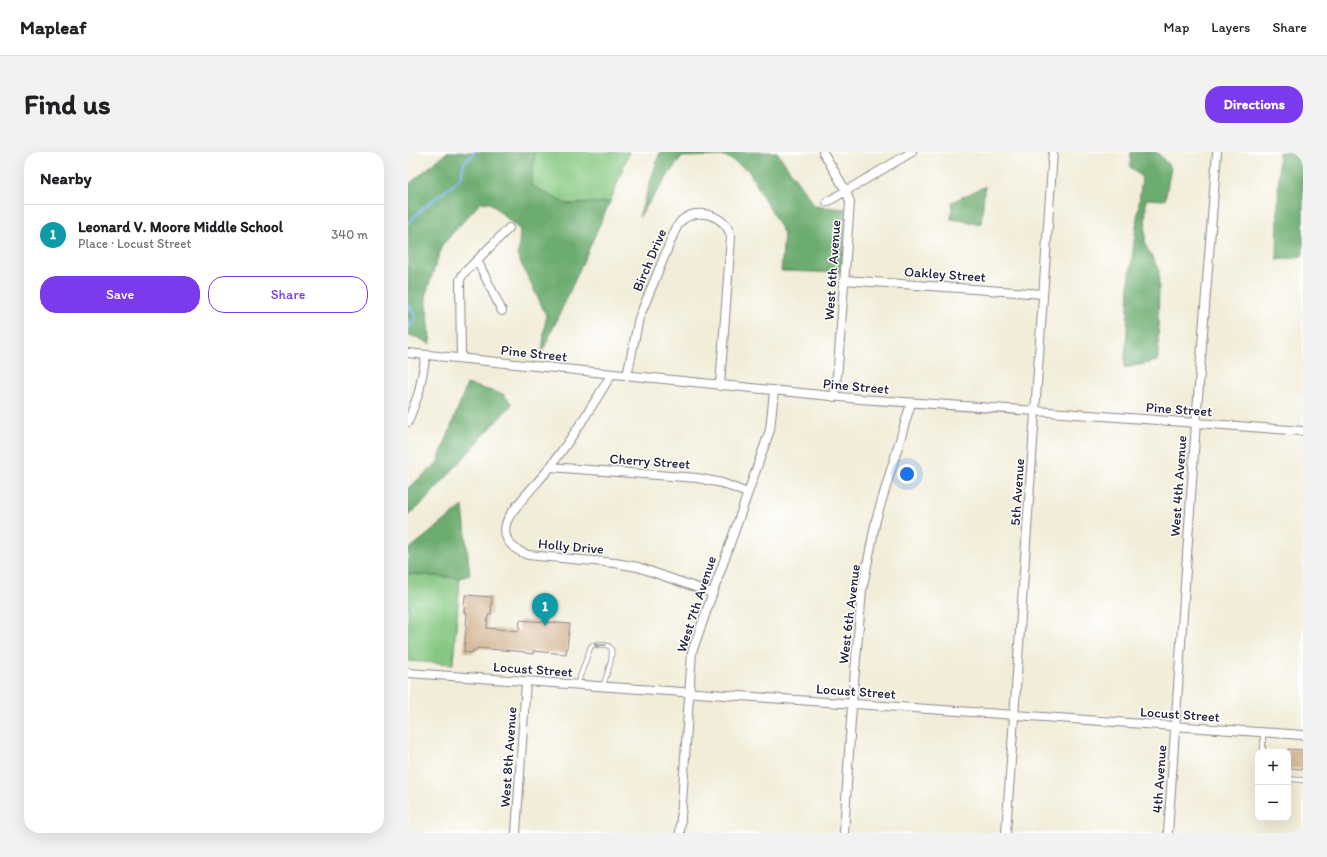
<!DOCTYPE html>
<html lang="en">
<head>
<meta charset="utf-8">
<style>
  :root { --surface:#fff; --page:#f2f2f2; --text:#202124; --muted:#757577; --line:#e0e0e0; --accent:#7c3aed }
  body { margin:0; font-family:Itim,sans-serif; background:var(--page); color:var(--text) }
  .controls { position:absolute; right:12px; bottom:12px; display:grid; overflow:hidden; border-radius:8px; box-shadow:0 4px 16px #0002 }
  .controls button { width:36px; height:36px; display:grid; place-items:center; padding:0; border:0; border-bottom:1px solid var(--line); background:var(--surface); color:var(--text); font:20px sans-serif }
  .you { position:absolute; left:499px; top:322px; width:14px; height:14px; margin:-10px; border:3px solid #fff; border-radius:50%; background:#1a73e8; box-shadow:0 0 0 6px #1a73e833 }
  .badge { display:grid; place-items:center; width:26px; height:26px; border-radius:50%; background:var(--accent); color:#fff; font-size:13px; font-weight:700 }
  .pin { position:absolute; translate:-50% -33px; filter:drop-shadow(0 1px 2px #0008) }
  .pin::after { content:''; position:absolute; top:21px; width:14px; height:12px; background:inherit; clip-path:polygon(0 0,100% 0,50% 100%) }
  .list { margin:0; padding:0; list-style:none }
  h2 { display:flex; justify-content:space-between; align-items:center; height:52px; margin:0; padding:0 16px; font-size:17px }
  h2 small { font-size:13px; font-weight:400; color:var(--muted) }
  .list li { display:grid; grid-template-columns:26px 1fr auto; gap:12px; align-items:center; box-sizing:border-box; height:60px; padding:0 16px; border-top:1px solid var(--line) }
  .list b { display:block; font-size:15px; white-space:nowrap }
  .list p { margin:0; font-size:13px; white-space:nowrap; color:var(--muted) }
  .list em { font-size:13px; font-style:normal; color:var(--muted) }
  .actions { display:flex; gap:8px; padding:12px 16px }
  .actions a { flex:1; padding:9px 0; border:1px solid var(--accent); border-radius:16px; text-align:center; font-size:14px; color:var(--accent) }
  .actions .main { background:var(--accent); color:#fff }
  .map { position:relative; flex:none; width:895px; height:681px; overflow:hidden; border-radius:16px }
  header { display:flex; align-items:center; gap:24px; box-sizing:border-box; height:56px; padding:0 20px; background:var(--surface); border-bottom:1px solid var(--line) }
  header strong { font-size:19px }
  nav { display:flex; gap:22px; margin-inline-start:auto; font-size:14px }
  .intro { display:flex; align-items:center; justify-content:space-between; box-sizing:border-box; height:96px; padding:0 24px }
  h1 { margin:0; font-size:28px }
  .button { padding:10px 18px; border-radius:16px; background:var(--accent); color:#fff; font-size:14px; font-weight:700 }
  main { display:flex; gap:24px; padding:0 24px }
  aside { flex:1; background:var(--surface); border-radius:16px; box-shadow:0 4px 16px #0002 }
  .map>svg:first-child { display:block }
  .green { fill:#85c780; stroke:#54745e }
  .forest { fill:#6cac6e; stroke:#476754 }
  .lines { fill:none; stroke-linecap:round; stroke-linejoin:round }
  .stream { stroke:#7eb7ee; stroke-width:2.5 }
  .building { fill:#d2b38f }
  .service-casing { stroke:#8a888a; stroke-width:5.5 }
  .minor-casing { stroke:#8a888a; stroke-width:10 }
  .service { stroke:#fff; stroke-width:4 }
  .minor { stroke:#fff; stroke-width:8 }
  .oneway { stroke:#9c9ca7 }
  .labels { text-anchor:middle; stroke-width:3; stroke-linejoin:round; paint-order:stroke }
  .street-label { font-size:14px; fill:#22223b; stroke:#fff }
</style>
</head>
<body>
<header>
<strong>Mapleaf</strong>
<nav><a>Map</a><a>Layers</a><a>Share</a></nav>
</header>
<div class="intro"><h1>Find us</h1><a class="button">Directions</a></div>
<main>
<aside>
<h2>Nearby<small></small></h2>
<ul class="list">
<li><span class="badge" style="background:#0f9aa8">1</span><div><b>Leonard V. Moore Middle School</b><p>Place · Locust Street</p></div><em>340 m</em></li>
</ul>
<div class="actions"><a class="main">Save</a><a>Share</a></div>
</aside>
<div class="map">
<svg width="895" height="681" viewBox="0 0 895 681">
  <rect width="100%" height="100%" fill="#fff"/>
  <filter id="ink" filterUnits="userSpaceOnUse"><feTurbulence type="fractalNoise" baseFrequency=".025" numOctaves="2"/><feDisplacementMap in="SourceGraphic" scale="8" xChannelSelector="R" yChannelSelector="G"/><feConvolveMatrix kernelMatrix="1 2 1 2 8 2 1 2 1" color-interpolation-filters="sRGB"/></filter>
  <filter id="wash" filterUnits="userSpaceOnUse"><feTurbulence type="fractalNoise" baseFrequency=".012" numOctaves="4" result="noise"/><feDisplacementMap in="SourceGraphic" scale="16" xChannelSelector="R" yChannelSelector="G"/><feGaussianBlur stdDeviation="0.9" result="paint"/><feColorMatrix in="noise" values="0 0 0 0 0 0 0 0 0 0 0 0 0 0 0 0 0 1.4 0 .05"/><feComposite in="paint" operator="in"/></filter>
  <g filter="url(#wash)">
    <rect width="100%" height="100%" fill="#f2edd8"/>
    <path class="green" d="M127 0H221L202 50 158 52 122 33Z
      M0 422 52 426 45 512 0 509Z"/>
    <path class="forest" d="M39 0H127L123 33 158 52 202 50 134 201 138 163 110 105 112 78 82 51 73 50 34 93 18 142 23 192 8 185 0 184V33Z
      M252 0H369L407 54 437 57 436 121 373 119 376 82 340 18 317 4 273 5 231 65Z
      M723 0H749L763 16 757 48 738 47 737 92 751 118 750 209 716 216 719 181 721 130 734 26 722 15Z
      M871 0H895V102L894 105 869 108Z
      M577 34 573 72 543 67 544 50Z
      M59 232 95 242 104 252 17 349 0 364V336L29 312Z
      M55 354 62 423 52 426 0 422V398Z"/>
    <g class="lines">
      <path class="stream" d="M0 71 15 56 49 30 54 24 55 13 66 0
        M0 153 6 161 7 167 0 176"/>
    </g>
    <g id="blocks">
      <path class="building" d="M57 443 84 445 83 463H80L79 476 111 479 112 468 162 472 158 502 125 499V502L117 501V500L69 496 68 499 65 498V501L56 500 59 461H56Z
        M880 597 895 598V617L880 616Z"/>
    </g>
  </g>
  <g filter="url(#ink)">
    <use href="#blocks" fill-opacity="0" stroke="#8a888a" stroke-width="1"/>
    <g class="lines">
      <defs>
        <path id="service" d="M169 533 183 494C188 492 192 493 196 493 198 493 200 493 202 495 208 501 197 527 195 534
          M855 600V581
          M880 627 895 628"/>
        <path id="minor" d="M415 0 438 39 442 50 430 215 426 245
          M419 50 504 0
          M69 108 94 159
          M436 128 635 142
          M0 201 452 247 628 259 895 279
          M53 206 52 128 55 122 101 76
          M203 223C184 255 165 284 143 314 133 328 101 358 98 372 94 388 106 398 120 403L207 411 230 415 304 441
          M219 224 231 166 266 81C268 77 270 73 272 70 289 53 319 64 323 85L312 234
          M0 270 11 240 18 203
          M142 315 289 326 314 331 339 341
          M0 521 895 583
          M108 681 118 530
          M272 681 284 500 362 278 366 239
          M436 681 444 552 454 439 468 368 503 251
          M598 681 645 0
          M760 681 788 271 809 0"/>
      </defs>
      <use href="#service" class="service-casing"/>
      <use href="#minor" class="minor-casing"/>
      <use href="#service" class="service"/>
      <use href="#minor" class="minor"/>
    </g>
    <defs><path id="oneway-shaft" d="M-6 0H5M1.5-3L5.5 0L1.5 3" fill="none" stroke-width="1.6" stroke-linecap="round" stroke-linejoin="round"/></defs>
    <use class="oneway" href="#oneway-shaft" transform="translate(192 493) rotate(-179)"/>
  </g>
  <g class="labels">
    <g class="street-label">
      <text transform="translate(241 108) rotate(-67)" y="5">Birch Drive</text>
      <text transform="translate(424 118) rotate(-86)" y="5">West 6th Avenue</text>
      <text transform="translate(537 122) rotate(4)" y="5">Oakley Street</text>
      <text transform="translate(126 201) rotate(6)" y="5">Pine Street</text>
      <text transform="translate(448 234) rotate(5)" y="5">Pine Street</text>
      <text transform="translate(771 257) rotate(4)" y="5">Pine Street</text>
      <text transform="translate(242 309) rotate(4)" y="5">Cherry Street</text>
      <text transform="translate(770 334) rotate(-86)" y="5">West 4th Avenue</text>
      <text transform="translate(609 340) rotate(-86)" y="5">5th Avenue</text>
      <text transform="translate(163 394) rotate(5)" y="5">Holly Drive</text>
      <text transform="translate(288 452) rotate(-72)" y="5">West 7th Avenue</text>
      <text transform="translate(441 462) rotate(-83)" y="5">West 6th Avenue</text>
      <text transform="translate(125 517) rotate(4)" y="5">Locust Street</text>
      <text transform="translate(448 539) rotate(4)" y="5">Locust Street</text>
      <text transform="translate(772 562) rotate(4)" y="5">Locust Street</text>
      <text transform="translate(100 605) rotate(-86)" y="5">West 8th Avenue</text>
      <text transform="translate(751 627) rotate(-86)" y="5">4th Avenue</text>
    </g>
  </g>
</svg>
<div class="controls">
<button>+</button>
<button>−</button>
</div>
<div class="you"></div>
<div class="pin badge" style="left:137px;top:474px;background:#0f9aa8">1</div>
</div>
</main>
</body>
</html>
